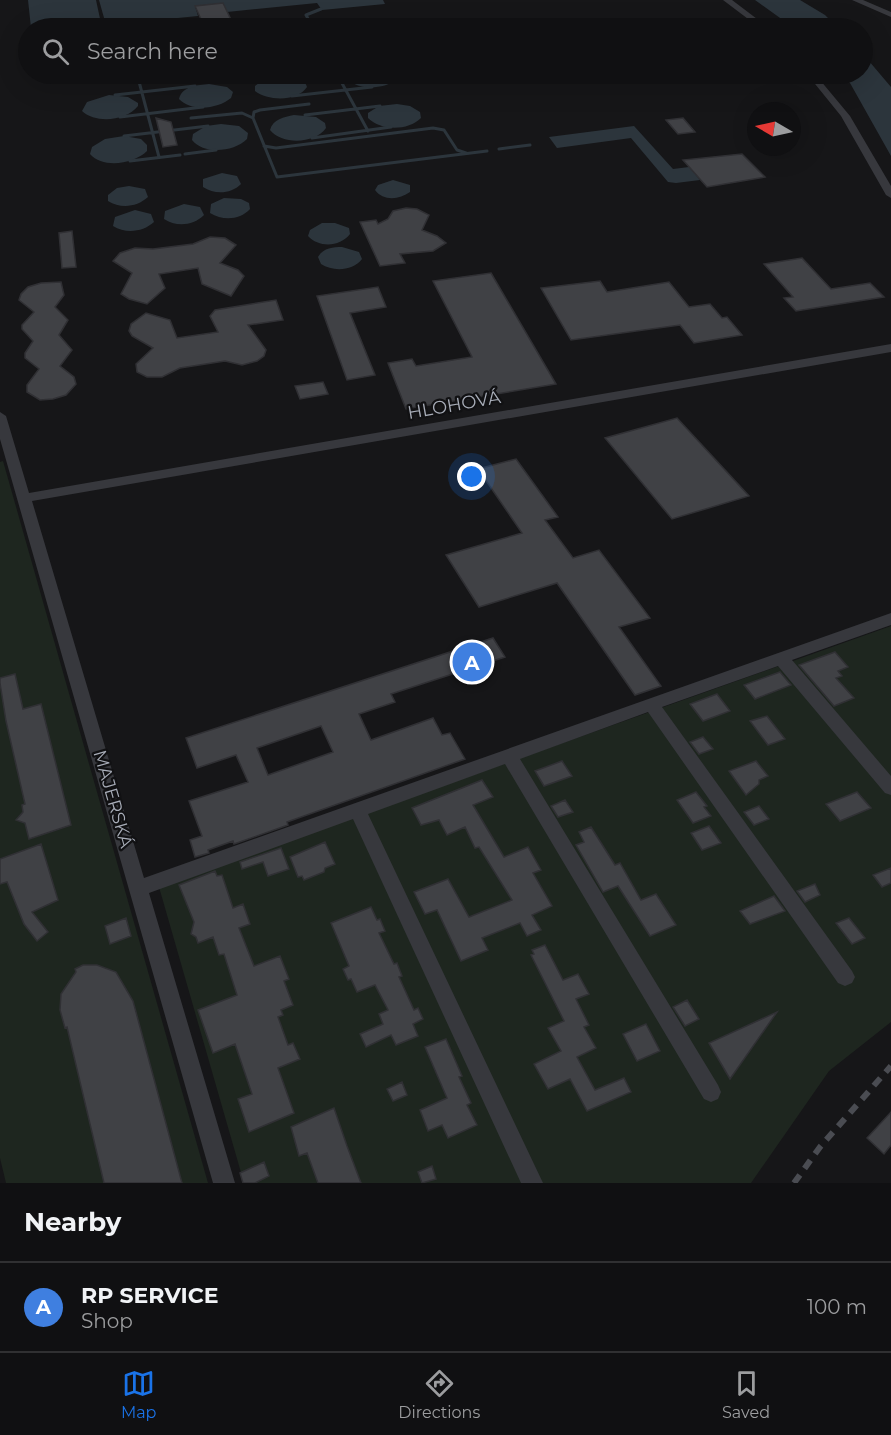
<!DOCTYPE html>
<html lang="en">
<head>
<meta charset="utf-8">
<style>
  :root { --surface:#101012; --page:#19191b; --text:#f1f3f6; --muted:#9c9d9f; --line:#303032; --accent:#1a73e8 }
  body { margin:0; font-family:Montserrat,sans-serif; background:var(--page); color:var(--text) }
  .compass { position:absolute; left:747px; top:102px; width:54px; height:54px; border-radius:50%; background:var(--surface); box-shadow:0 6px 24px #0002; rotate:279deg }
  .you { position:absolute; left:472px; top:477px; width:21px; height:21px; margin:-15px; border:4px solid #fff; border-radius:50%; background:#1a73e8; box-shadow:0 0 0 9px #1a73e833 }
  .badge { display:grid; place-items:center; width:39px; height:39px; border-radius:50%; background:var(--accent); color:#fff; font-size:20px; font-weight:700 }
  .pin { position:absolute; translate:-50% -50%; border:3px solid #fff; box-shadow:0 2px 6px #0006 }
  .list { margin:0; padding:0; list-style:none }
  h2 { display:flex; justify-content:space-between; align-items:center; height:78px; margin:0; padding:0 24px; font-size:26px }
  h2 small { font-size:20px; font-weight:400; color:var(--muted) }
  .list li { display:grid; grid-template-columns:39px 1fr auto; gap:18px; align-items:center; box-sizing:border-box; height:90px; padding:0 24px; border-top:2px solid var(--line) }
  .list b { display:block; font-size:22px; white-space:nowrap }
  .list p { margin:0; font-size:20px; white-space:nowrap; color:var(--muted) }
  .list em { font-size:20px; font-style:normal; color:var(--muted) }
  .icon { flex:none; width:33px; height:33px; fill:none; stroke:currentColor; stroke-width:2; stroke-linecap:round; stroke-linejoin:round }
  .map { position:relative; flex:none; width:891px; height:1183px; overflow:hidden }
  .search { position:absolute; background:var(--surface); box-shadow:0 6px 24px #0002; left:18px; right:18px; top:18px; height:66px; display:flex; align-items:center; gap:15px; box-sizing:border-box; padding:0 21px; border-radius:33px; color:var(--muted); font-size:22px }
  .sheet { height:168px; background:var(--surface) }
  nav { display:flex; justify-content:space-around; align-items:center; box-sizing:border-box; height:84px; border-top:2px solid var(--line); background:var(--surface); font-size:16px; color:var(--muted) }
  nav a { display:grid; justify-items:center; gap:3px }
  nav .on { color:var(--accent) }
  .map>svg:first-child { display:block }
  .green { fill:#1e261f }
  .water { fill:#2c353c }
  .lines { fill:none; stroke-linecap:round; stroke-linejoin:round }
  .stream { stroke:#2c353c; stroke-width:3 }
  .building { fill:#404145; stroke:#303034; stroke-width:1.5; fill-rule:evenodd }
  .street { fill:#37383d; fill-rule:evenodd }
  .rail { stroke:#4a4c52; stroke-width:6; stroke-dasharray:10 8; stroke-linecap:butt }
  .labels { text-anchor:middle; stroke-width:4.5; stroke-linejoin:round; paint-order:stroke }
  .street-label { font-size:18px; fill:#a8adb8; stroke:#111113 }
</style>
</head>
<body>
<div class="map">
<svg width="891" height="1183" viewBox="0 0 891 1183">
  <rect width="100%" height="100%" fill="#161618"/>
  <path class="green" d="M3 461 208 1183H6L0 1158V462Z
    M891 626V1022L829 1071 751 1183H244L159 887Z"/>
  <path class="water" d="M28 0H96L102 28H31Z
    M99 0H383L385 4 322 10 317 3 227 12 223 3 195 6 198 16 106 25Z
    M755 0H800L825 15 838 28H794Z
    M863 54 891 87V156L850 83 841 74H862Z
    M348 74H398V75L397 80C383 89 360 91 347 79Z
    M276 76C287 76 304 75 307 87 297 102 268 101 255 91V86L264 79Z
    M209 84 227 87 233 92 231 98C218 109 191 112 179 99 182 86 198 85 209 84Z
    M109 95 128 97 138 103V106C126 121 96 124 82 111L87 102Z
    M397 104 410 106 420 112 421 118C408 131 381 131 368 118V113L379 106Z
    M294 115 316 117 325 123 326 128C315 144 282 145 270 130 273 119 284 117 294 115Z
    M221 124 239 126 248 133 247 139C234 152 204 155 192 140L193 134 206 126Z
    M634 126 673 169 689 167 700 180 676 183 668 182 631 138 557 148 549 137Z
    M124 136 141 139 147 145V151C134 164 103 169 90 154L92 147 105 139Z
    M222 173 237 176 241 184C231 194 215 195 203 187V179Z
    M393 180 410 185V192C399 200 383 201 375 190L378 185Z
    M129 186 145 189 148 197C137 207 121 209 108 201V195L117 188Z
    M224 198 241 199 249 203 250 209C240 220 223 221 210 213L211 204Z
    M184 204 200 207 204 215C193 226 176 227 164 219L165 211Z
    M135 210 151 214 154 222C143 232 126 234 113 226L115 217Z
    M322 223H335L349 228 350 234C340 247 319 248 308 236L310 230Z
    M342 247 359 252 362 259C353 271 333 272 321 264L318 257C323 248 333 247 342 247Z"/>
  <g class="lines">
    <path class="stream" d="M313 28 306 15 321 9
      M137 74 159 157
      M337 74 368 131
      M283 76 300 74
      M115 95 195 86
      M292 96 372 87
      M305 115 380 106
      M120 117 203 107
      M191 118 242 113 253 118 277 177 487 151
      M253 118 254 112 260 110 309 104
      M124 136 208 126
      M312 138 391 127
      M264 146 276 148 433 128 444 130 457 150 466 153
      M499 149 530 145
      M185 154 216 150
      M130 161 180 155"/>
  </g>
  <path class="building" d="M223 3 235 28H205L195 6Z
    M156 118 171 122 177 145 163 147Z
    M683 118 695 132 678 134 666 120Z
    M742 154 765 177 707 187 683 160Z
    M406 208 417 209 429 215 422 230 437 236 446 243 433 251 400 254 405 263 380 266 360 222 376 220 378 224 388 219 393 211Z
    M72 231 76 267 62 268 59 233Z
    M210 237 225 238 236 245 220 263 238 270 244 276 231 296 202 284 198 268 159 274 165 288 147 304 129 299 121 294 132 273 113 261 120 253 135 248 153 249 193 244Z
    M802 258 831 289 870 283 884 297 796 311 784 298 793 297 764 264Z
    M491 273 556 384 406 409 388 363 412 359 416 366 472 357 433 281Z
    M600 281 607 292 669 282 689 307 710 304 722 318 727 317 742 335 694 343 680 325 571 340 541 288Z
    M61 282 64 295 55 307 68 320 59 335 72 350 60 366 74 377 76 384 66 395 53 399 40 400 27 392V385L39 369 25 358V353L33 341 22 329V325L34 312 19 300 21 294 28 287 41 283Z
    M378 287 386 307 350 313 375 375 347 380 317 296Z
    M276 300 283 320 248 325 266 350 264 356 257 361 242 365 225 361 180 368 162 377H147L137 372 136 364 153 348 132 336 129 331 131 324 146 313 170 320 177 338 218 332 210 316 215 310Z
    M323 382 328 394 300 399 295 386Z
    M677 418 749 496 672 519 605 438Z
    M516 459 558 517 545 520 573 558 599 550 650 618 619 627 661 686 635 695 557 583 479 607 446 555 522 533 478 469Z
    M493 638 505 657 391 694 395 702 359 714 371 740 433 718 442 735 450 733 465 759 287 822 288 825 234 844 233 841 208 850 209 853 195 857 190 840 202 836 189 801 248 782 236 755 197 768 186 738ZM321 726 333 752 268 775 257 748Z
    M835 652 848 667 838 671 842 676 836 678 854 698 834 706 799 665Z
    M780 672 791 685 755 699 744 685Z
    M15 674 23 709 41 704 71 825 29 839 25 823 16 820 23 812 22 805 25 804 6 721 0 683V678Z
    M717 694 730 711 703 721 690 704Z
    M767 716 785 739 768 745 750 721Z
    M703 737 713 749 699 754 690 742Z
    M562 761 572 776 544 786 535 771Z
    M756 761 768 776 759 780V784L746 795 729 771Z
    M482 780 493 797 473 805 504 857 528 847 541 870 533 873 552 906 532 915 541 930 527 936 520 923 482 938 488 950 461 961 437 910 425 914 414 892 448 879 469 917 512 900 479 847 475 848 465 827 447 835 439 820 421 825 412 808Z
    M696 792 707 806 704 807 711 816 693 823 677 800Z
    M857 792 871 808 840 821 826 804Z
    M565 800 573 812 558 817 551 806Z
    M759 806 769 819 754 825 744 812Z
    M709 826 721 843 702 850 691 833Z
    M591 827 615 865 620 863 641 900 656 894 676 925 650 936 618 886 603 892 576 845 584 842 579 832Z
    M325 842 335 864 325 868 324 872 304 880 302 876 298 877 290 857Z
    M41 844 58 900 32 912 48 932 37 941 24 924 7 882 0 884V859Z
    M281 848 289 869 268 876 263 862 242 869 240 862Z
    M891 868V883L882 887 873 875Z
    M215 871 217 876 222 875 233 908 243 904 250 924 239 928 254 966 280 956 289 979 284 981 293 1005 281 1010 283 1015 278 1017 288 1045 293 1043 300 1059 278 1068 294 1113 249 1132 238 1099 252 1094 235 1044 213 1053 198 1010 237 995 224 954 219 955 213 937 198 943 196 937 191 934 194 922 179 885Z
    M815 884 820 895 805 902 797 891Z
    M774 896 785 911 750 924 740 911Z
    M371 907 377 920 380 919 385 931 379 933 394 964 397 963 402 976 399 977 414 1010 418 1008 423 1019 413 1024 418 1036 396 1045 391 1035 366 1047 360 1034 383 1024 379 1014 388 1010 375 985 357 992 351 979 348 980 343 969 349 966 331 923Z
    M126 918 131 936 110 944 105 926Z
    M849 918 865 938 852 944 836 923Z
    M545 945 563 980 578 974 589 994 576 999 589 1025 584 1027 596 1048 577 1057 595 1090 624 1078 631 1092 587 1111 570 1079 548 1089 534 1064 561 1051 548 1028 564 1021 531 955 534 954 532 950Z
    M83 965H97L116 972 133 1001 182 1183H104L67 1027 65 1028 60 1010 61 994 76 972 75 969Z
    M687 1000 699 1019 685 1026 673 1007Z
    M777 1012 730 1079 709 1043Z
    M646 1024 660 1051 637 1061 623 1034Z
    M446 1039 462 1076 459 1077 471 1103 467 1105 477 1125 448 1138 442 1125 428 1131 420 1110 447 1098 425 1047Z
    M402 1082 407 1095 393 1101 387 1089Z
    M334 1108 347 1146 361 1183H318L307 1153 299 1156 291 1127Z
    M891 1112V1145L884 1154 867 1138Z
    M264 1162 269 1176 255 1183H243L240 1173Z
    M432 1166 436 1179 422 1183 418 1172Z"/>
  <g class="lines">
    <path class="street" d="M723 0H732L769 28H760Z
      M852 0H863L891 12V17Z
      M807 74H815L850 116 891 186V198L886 195 841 116Z
      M891 344V352L32 501 144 878 891 613V625L792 660 891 776V795L885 793 778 666 662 707 852 971 855 977 852 983 845 986 838 983 648 712 520 759 718 1085 721 1092 718 1099 711 1102 704 1099 505 764 368 814 543 1183H521L353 819 149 893 235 1183H213L0 439V412L6 416 29 493Z"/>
    <path class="rail" d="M794 1183 820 1147 891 1066"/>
  </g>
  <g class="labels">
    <g class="street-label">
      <text transform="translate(454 405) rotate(-10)" y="6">HLOHOVÁ</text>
      <text transform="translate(113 799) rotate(74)" y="6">MAJERSKÁ</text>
    </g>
  </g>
</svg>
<svg class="compass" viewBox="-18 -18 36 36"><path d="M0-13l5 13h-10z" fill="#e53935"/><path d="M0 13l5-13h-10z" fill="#9c9d9f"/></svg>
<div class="you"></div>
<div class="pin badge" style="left:472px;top:662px;background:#3f7fe0">A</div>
<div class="search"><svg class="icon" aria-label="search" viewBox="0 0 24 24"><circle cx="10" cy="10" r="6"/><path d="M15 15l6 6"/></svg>Search here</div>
</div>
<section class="sheet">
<h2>Nearby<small></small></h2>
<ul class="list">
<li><span class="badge" style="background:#3f7fe0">A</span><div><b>RP SERVICE</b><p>Shop</p></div><em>100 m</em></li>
</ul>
</section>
<nav>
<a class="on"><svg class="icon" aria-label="map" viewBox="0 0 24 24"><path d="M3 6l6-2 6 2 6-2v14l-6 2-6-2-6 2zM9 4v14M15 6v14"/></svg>Map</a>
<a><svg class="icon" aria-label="directions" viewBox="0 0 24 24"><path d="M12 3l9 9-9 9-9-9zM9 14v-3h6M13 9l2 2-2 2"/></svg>Directions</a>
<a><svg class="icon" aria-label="saved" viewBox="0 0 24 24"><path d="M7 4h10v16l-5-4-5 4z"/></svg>Saved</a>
</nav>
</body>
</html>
